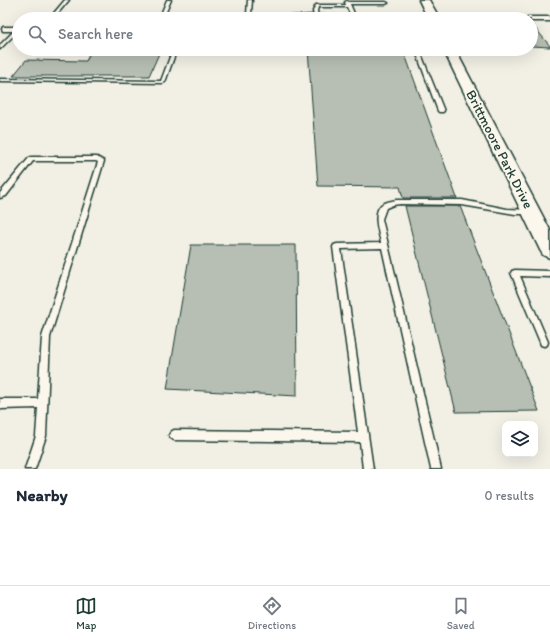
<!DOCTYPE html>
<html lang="en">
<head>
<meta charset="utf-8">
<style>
  :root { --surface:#fff; --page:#f6f6f7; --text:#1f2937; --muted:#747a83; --line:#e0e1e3; --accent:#1f3d34 }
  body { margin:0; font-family:Itim,sans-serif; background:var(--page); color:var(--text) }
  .controls { position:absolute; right:12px; bottom:12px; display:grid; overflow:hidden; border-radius:8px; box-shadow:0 4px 16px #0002 }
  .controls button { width:36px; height:36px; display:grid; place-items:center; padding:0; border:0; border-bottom:1px solid var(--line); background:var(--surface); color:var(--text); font:20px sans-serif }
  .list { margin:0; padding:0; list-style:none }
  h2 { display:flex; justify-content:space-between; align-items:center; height:52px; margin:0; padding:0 16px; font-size:17px }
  h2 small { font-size:13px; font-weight:400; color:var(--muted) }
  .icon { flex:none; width:22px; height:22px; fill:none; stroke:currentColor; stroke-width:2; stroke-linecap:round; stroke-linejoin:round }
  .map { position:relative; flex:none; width:550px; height:469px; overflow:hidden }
  .search { position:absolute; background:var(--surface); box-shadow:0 4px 16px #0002; left:12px; right:12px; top:12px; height:44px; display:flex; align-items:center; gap:10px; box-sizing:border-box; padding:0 14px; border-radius:22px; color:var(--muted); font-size:15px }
  .sheet { height:116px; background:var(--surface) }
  nav { display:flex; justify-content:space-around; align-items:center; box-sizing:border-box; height:56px; border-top:1px solid var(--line); background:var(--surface); font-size:11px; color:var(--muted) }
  nav a { display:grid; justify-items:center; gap:2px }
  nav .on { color:var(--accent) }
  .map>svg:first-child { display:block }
  .building { fill:#b7beb3; stroke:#1f3d34 }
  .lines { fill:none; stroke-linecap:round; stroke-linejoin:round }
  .lane-casing { stroke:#1f3d34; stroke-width:3 }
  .street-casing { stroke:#1f3d34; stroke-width:3 }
  .secondary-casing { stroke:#1f3d34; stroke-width:3 }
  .lane { fill:#fbf7ec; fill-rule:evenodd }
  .street { fill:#fbf7ec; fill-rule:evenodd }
  .secondary { fill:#fbf7ec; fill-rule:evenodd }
  .labels { text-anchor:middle; stroke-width:3.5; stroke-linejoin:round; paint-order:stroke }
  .street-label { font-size:14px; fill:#1f3d34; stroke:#fbf7ec }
</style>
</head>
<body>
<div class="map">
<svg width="550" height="469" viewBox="0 0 550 469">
  <rect width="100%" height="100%" fill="#f2f0e5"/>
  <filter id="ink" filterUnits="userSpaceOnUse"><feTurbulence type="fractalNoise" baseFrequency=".025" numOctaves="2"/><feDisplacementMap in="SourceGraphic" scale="8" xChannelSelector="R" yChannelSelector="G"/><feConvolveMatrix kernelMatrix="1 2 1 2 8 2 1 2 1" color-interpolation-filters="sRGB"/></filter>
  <g filter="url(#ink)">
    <path class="building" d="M531 23 550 46V47L531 46Z
      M92 49H161L149 76H13L26 60 86 61Z
      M308 49H403L457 198H403L400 187 318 186Z
      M405 206H460L539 411 456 412Z
      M191 245H296L297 396 167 389Z"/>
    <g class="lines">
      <defs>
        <path id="lane" d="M65 0H69L53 19H49Z
          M167 0H171L163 19H159Z
          M248 0H252L251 14 255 19H251L247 14Z
          M347 1 349 2H386L388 3 386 4H350L356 18 355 19 352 18 347 7H318L317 11 318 17 316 18 314 17 313 11 316 5H346L345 2Z
          M16 29 19 30 0 49V45Z
          M173 49H177L165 82 163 83 0 81V79L161 81Z
          M415 49H419L444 111 443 112H439L438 111Z
          M31 157H97L104 161 50 337 46 436 35 469H25L36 436 38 408 0 409V399H38L42 337 98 162 96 161H33L6 196 0 198V193L29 158Z
          M396 200H462L507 209 532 210 535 212 532 214H515L462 205 400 204 393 205 386 208 382 219 441 469H431L382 248 341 249 373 469H363L360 442 174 440 171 438 169 435 171 432 174 430 358 432 333 247 334 245 337 244 381 243C379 233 372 214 381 205 384 202 392 201 396 200Z
          M515 270 550 271V277L520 276 548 342 547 345 544 346 541 345 540 342 511 273 512 271Z"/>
        <path id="street" d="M316 15 418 17 422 19H265L269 17Z
          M528 17H550V21H531V19H527Z
          M3 27H19V31H3L2 29Z"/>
        <path id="secondary" d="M419 0H429L440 19H428Z
          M443 49H455L550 230V258L543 255 540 250Z"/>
      </defs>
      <use href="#lane" class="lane-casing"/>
      <use href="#street" class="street-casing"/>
      <use href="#secondary" class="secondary-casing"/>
      <use href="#lane" class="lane"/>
      <use href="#street" class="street"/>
      <use href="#secondary" class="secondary"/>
    </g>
  </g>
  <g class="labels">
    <g class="street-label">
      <text transform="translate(500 149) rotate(63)" y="5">Brittmoore Park Drive</text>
    </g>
  </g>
</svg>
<div class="controls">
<button><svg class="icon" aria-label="layers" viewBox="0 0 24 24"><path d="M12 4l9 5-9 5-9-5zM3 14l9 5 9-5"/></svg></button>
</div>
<div class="search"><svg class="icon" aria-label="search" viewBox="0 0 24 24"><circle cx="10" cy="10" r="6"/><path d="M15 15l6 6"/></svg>Search here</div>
</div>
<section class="sheet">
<h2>Nearby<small>0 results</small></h2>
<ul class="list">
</ul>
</section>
<nav>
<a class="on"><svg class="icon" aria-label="map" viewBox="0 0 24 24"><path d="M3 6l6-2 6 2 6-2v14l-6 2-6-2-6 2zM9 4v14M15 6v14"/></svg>Map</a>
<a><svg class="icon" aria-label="directions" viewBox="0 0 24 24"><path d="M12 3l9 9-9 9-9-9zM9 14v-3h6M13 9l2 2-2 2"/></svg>Directions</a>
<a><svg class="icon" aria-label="saved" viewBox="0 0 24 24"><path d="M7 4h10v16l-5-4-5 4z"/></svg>Saved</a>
</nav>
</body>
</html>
